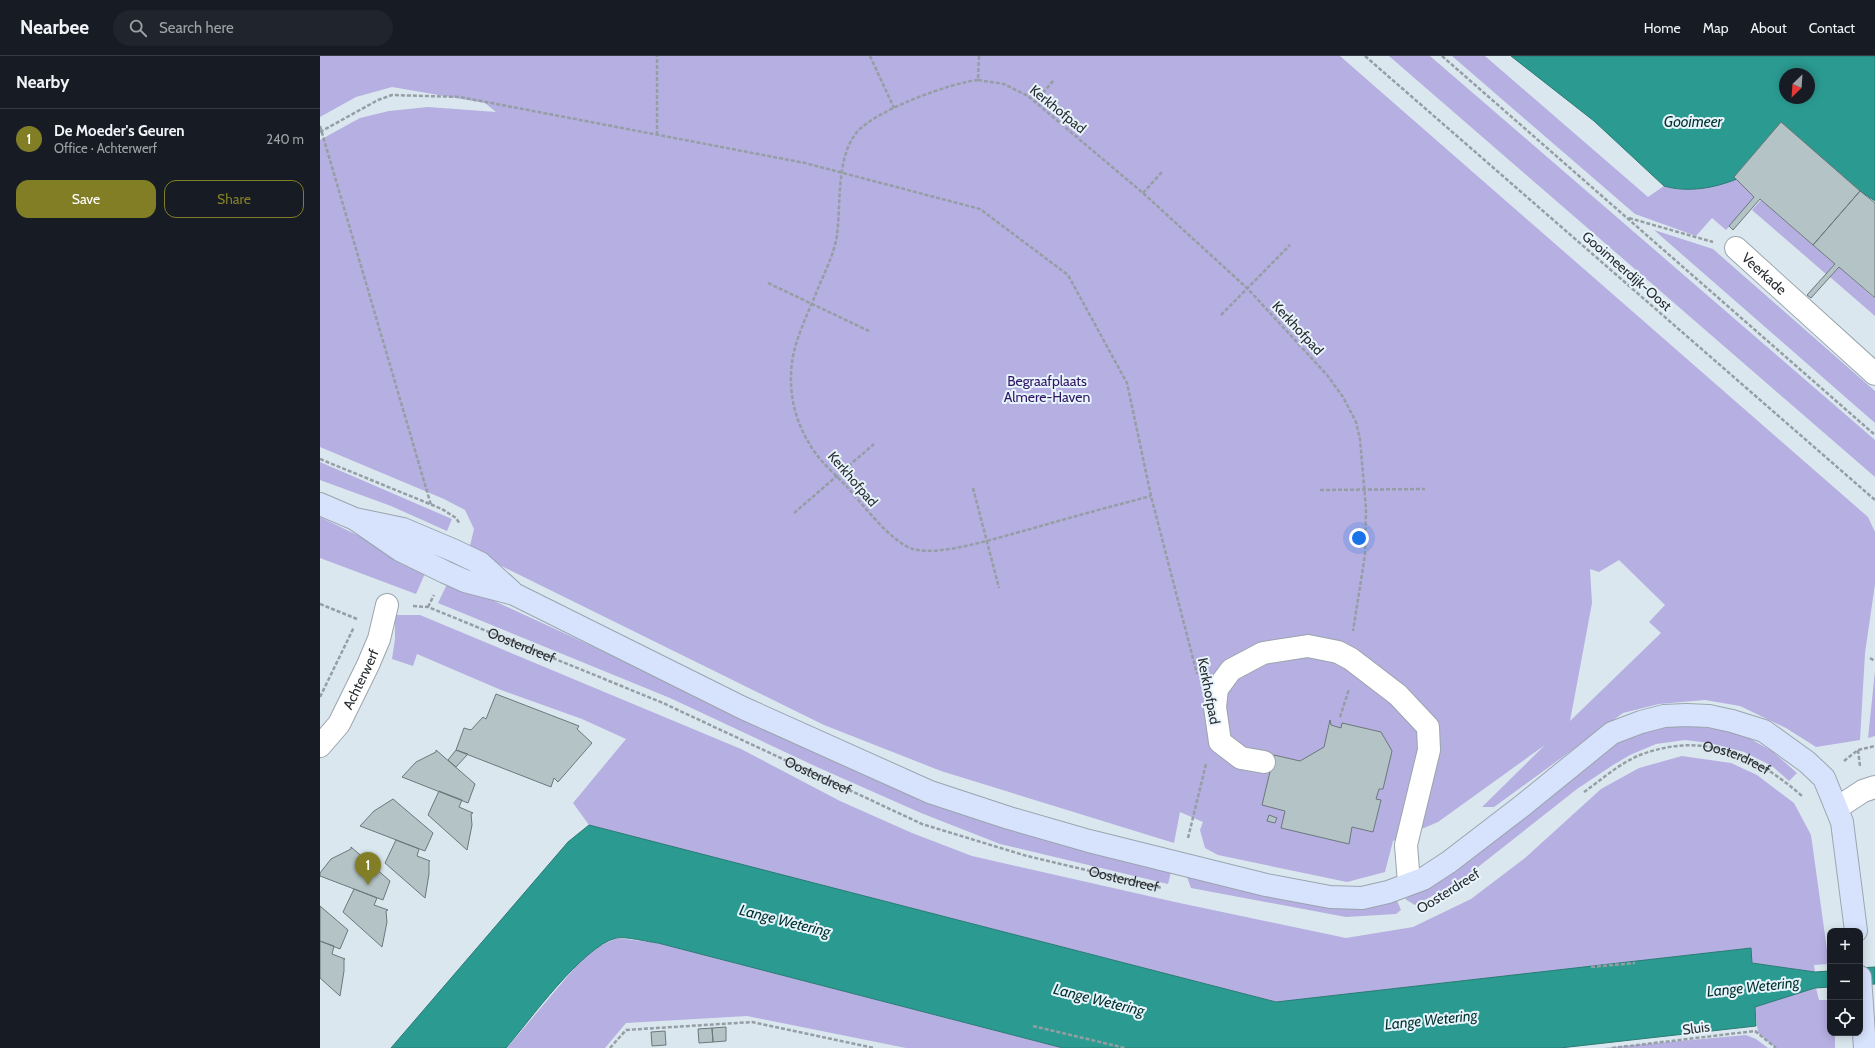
<!DOCTYPE html>
<html lang="en">
<head>
<meta charset="utf-8">
<style>
  :root { --surface:#171b24; --page:#20242c; --text:#f1f3f6; --muted:#9ea1a6; --line:#363941; --accent:#827e26 }
  body { margin:0; font-family:Cabin,sans-serif; background:var(--page); color:var(--text) }
  .controls { position:absolute; right:12px; bottom:12px; display:grid; overflow:hidden; border-radius:8px; box-shadow:0 2px 10px #0003 }
  .controls button { width:36px; height:36px; display:grid; place-items:center; padding:0; border:0; border-bottom:1px solid var(--line); background:var(--surface); color:var(--text); font:20px sans-serif }
  .compass { position:absolute; left:1459px; top:12px; width:36px; height:36px; border-radius:50%; background:var(--surface); box-shadow:0 2px 10px #0003; rotate:205deg }
  .you { position:absolute; left:1039px; top:482px; width:14px; height:14px; margin:-10px; border:3px solid #fff; border-radius:50%; background:#1a73e8; box-shadow:0 0 0 6px #1a73e833 }
  .badge { display:grid; place-items:center; width:26px; height:26px; border-radius:50%; background:var(--accent); color:#fff; font-size:13px; font-weight:700 }
  .pin { position:absolute; translate:-50% -33px; filter:drop-shadow(0 1px 2px #0008) }
  .pin::after { content:''; position:absolute; top:21px; width:14px; height:12px; background:inherit; clip-path:polygon(0 0,100% 0,50% 100%) }
  .list { margin:0; padding:0; list-style:none }
  h2 { display:flex; justify-content:space-between; align-items:center; height:52px; margin:0; padding:0 16px; font-size:17px }
  h2 small { font-size:13px; font-weight:400; color:var(--muted) }
  .list li { display:grid; grid-template-columns:26px 1fr auto; gap:12px; align-items:center; box-sizing:border-box; height:60px; padding:0 16px; border-top:1px solid var(--line) }
  .list b { display:block; font-size:15px; white-space:nowrap }
  .list p { margin:0; font-size:13px; white-space:nowrap; color:var(--muted) }
  .list em { font-size:13px; font-style:normal; color:var(--muted) }
  .actions { display:flex; gap:8px; padding:12px 16px }
  .actions a { flex:1; padding:9px 0; border:1px solid var(--accent); border-radius:12px; text-align:center; font-size:14px; color:var(--accent) }
  .actions .main { background:var(--accent); color:#fff }
  .icon { flex:none; width:22px; height:22px; fill:none; stroke:currentColor; stroke-width:2; stroke-linecap:round; stroke-linejoin:round }
  .map { position:relative; flex:none; width:1555px; height:992px; overflow:hidden }
  header { display:flex; align-items:center; gap:24px; box-sizing:border-box; height:56px; padding:0 20px; background:var(--surface); border-bottom:1px solid var(--line) }
  header strong { font-size:19px }
  nav { display:flex; gap:22px; margin-inline-start:auto; font-size:14px }
  .search { width:280px; height:36px; background:var(--page); display:flex; align-items:center; gap:10px; box-sizing:border-box; padding:0 14px; border-radius:22px; color:var(--muted); font-size:15px }
  main { display:flex }
  aside { flex:1; background:var(--surface) }
  .map>svg:first-child { display:block }
  .green { fill:#b6afe1; fill-rule:evenodd }
  .water { fill:#2b9b91; stroke:#2a7a74; fill-rule:evenodd }
  .building { fill:#b4c3c6; stroke:#6b787b }
  .lines { fill:none; stroke-linecap:round; stroke-linejoin:round }
  .minor-casing { stroke:#9aa5ad; stroke-width:24 }
  .secondary-casing { stroke:#9aa5ad; stroke-width:24 }
  .path { stroke:#959ea4; stroke-width:2.5; stroke-dasharray:4 2; stroke-linecap:butt }
  .minor { stroke:#fff; stroke-width:22 }
  .secondary { stroke:#d7e2fd; stroke-width:22 }
  .labels { text-anchor:middle; stroke-width:4; stroke-linejoin:round; paint-order:stroke }
  .street-label { font-size:14px; fill:#292d30; stroke:#e8f4fc }
  .park-label { font-size:14px; fill:#301765; stroke:#e8f4fc }
  .water-label { font-size:15px; font-style:italic; fill:#00322e; stroke:#e8f4fc }
</style>
</head>
<body>
<header>
<strong>Nearbee</strong>
<div class="search"><svg class="icon" aria-label="search" viewBox="0 0 24 24"><circle cx="10" cy="10" r="6"/><path d="M15 15l6 6"/></svg>Search here</div>
<nav><a>Home</a><a>Map</a><a>About</a><a>Contact</a></nav>
</header>
<main>
<aside>
<h2>Nearby<small></small></h2>
<ul class="list">
<li><span class="badge">1</span><div><b>De Moeder's Geuren</b><p>Office · Achterwerf</p></div><em>240 m</em></li>
</ul>
<div class="actions"><a class="main">Save</a><a>Share</a></div>
</aside>
<div class="map">
<svg width="1555" height="992" viewBox="0 0 1555 992">
  <rect width="100%" height="100%" fill="#dbe7ef"/>
  <path class="green" d="M0 0H1020L1548 461 1555 476V528L1545 597 1540 684 1496 691 1466 672 1420 650 1385 644 1339 648 1303 657 1174 751H1162L1225 689 1118 766 1073 785 1065 816 1027 826 898 799 885 792 880 774 883 766 860 756 854 787 621 715 504 669 149 494 154 473 145 454 124 443 0 391V84L40 62 69 55 108 51 176 56 165 47 72 31 36 41 0 61ZM1299 504 1345 549 1329 566 1341 577 1250 665 1272 547 1270 513 1279 516Z
    M1069 0H1110L1555 384V421Z
    M1132 0H1165L1328 141 1344 130 1356 133 1410 126 1417 123 1437 141 1406 174 1392 162 1376 180 1315 158Z
    M1441 144 1515 208 1506 218 1432 154Z
    M1334 174 1393 193 1555 335V367Z
    M1519 211 1555 243V260L1510 221Z
    M0 406 132 463 127 475 71 450 0 424Z
    M0 461 107 513 96 538 0 502Z
    M129 524 497 694 582 736 725 784 852 812 848 828 680 788 601 757 497 711 350 642 118 547Z
    M75 559H100L421 693 520 745 592 777 652 800 855 846 1026 882 1093 871 1151 843 1205 802 1281 733 1319 712 1362 700 1411 707 1437 719 1474 747 1491 779 1509 908 1494 909 1495 916 1432 907 1430 892 956 946 269 769 253 747 306 683 262 663 181 634 97 598 93 610 72 603 75 583Z
    M1555 615V680L1548 682Z
    M1372 670 1418 676 1452 695 1477 717 1469 725 1452 710 1424 696 1390 687 1365 684 1336 688 1310 699 1293 709 1257 733 1139 826 1095 849 1085 843 1136 810 1267 708 1301 685 1323 676 1345 671Z
    M867 821 1075 840 1081 854 1076 858 1026 861 871 832Z
    M297 882 338 887 743 992H586L427 960 306 967 285 992H187L262 903 278 891Z
    M1496 932 1499 944H1510V954L1508 955 1510 977H1515V992H1456L1438 977 1435 951Z
    M1426 979 1436 983 1448 992H1283Z"/>
  <path class="water" d="M1191 0H1555V145L1540 135 1461 66 1415 121 1417 123C1394 132 1368 137 1344 130L1274 65ZM1465 18H1489V42H1465Z
    M269 769 956 946 1431 892 1432 907 1495 916 1510 915V931L1495 932 1435 951 1436 970 1240 992H743L338 887C328 886 305 880 296 882 262 891 210 964 186 992H71L248 786Z
    M1555 911V928L1540 929V912Z"/>
  <path class="building" d="M1461 66 1540 135 1493 189 1440 143 1413 174 1409 170 1434 141 1414 121Z
    M1540 135 1555 147V242L1519 211 1491 242 1487 239 1515 208 1493 189Z
    M176 638 259 670 257 673 272 687 238 726 234 722 231 731 136 694 144 672 151 674 163 661 166 663Z
    M1010 664 1011 669 1021 672 1022 667 1061 676 1072 695 1063 733H1059L1056 743 1061 744 1053 776 1032 771 1029 788 961 772 965 755 942 749 954 699 980 705 1004 691Z
    M116 694 155 728 148 747 82 721 96 706 116 696Z
    M136 694 148 698 136 711 128 704Z
    M119 735 142 744 139 751 153 757 151 758 152 769 147 794 108 759Z
    M73 743 113 777 105 795 40 770 54 755Z
    M949 759 957 762 955 767 947 765Z
    M76 784 99 793 97 800 110 805 109 806V818L105 842 65 807Z
    M31 791 70 825 63 844 0 820V817L11 803 31 793Z
    M34 833 57 842 54 849 68 854 66 855 67 866 62 891 23 856Z
    M0 850 28 874 20 893 0 885Z
    M0 885 14 890 12 898 25 903H24V915L20 940 0 922Z
    M406 971V985L393 986 392 972Z
    M392 972 393 986 379 987 378 973Z
    M345 975 346 989 332 990 331 976Z"/>
  <g class="lines">
    <defs>
      <g id="minor">
        <path id="s3" d="M1416 192 1555 318"/>
        <path id="s4" d="M0 690 19 668 48 609 59 583 67 549"/>
        <path d="M944 706 921 702 900 686 895 651 897 633 911 614 943 597 988 590 1018 596 1031 603 1078 639 1108 671 1109 694 1086 789 1089 827"/>
        <path d="M1517 752 1543 735 1555 731"/>
      </g>
      <path id="secondary" d="M0 448 35 463 83 473 135 495 160 507 191 535
        M35 463 80 494 125 516 145 525 194 538 423 652 610 736 689 762 769 785 946 829 1010 841 1042 842 1068 836 1103 823 1129 806 1202 750 1292 677 1321 666 1344 660 1366 659 1389 660 1412 665 1444 675 1487 706 1504 722 1522 766 1536 875
        M1540 921 1545 992"/>
    </defs>
    <use href="#minor" class="minor-casing"/>
    <use href="#secondary" class="secondary-casing"/>
    <g class="path">
      <path d="M550 0 574 52"/>
      <path d="M659 0 658 24C630 27 556 54 537 76 516 101 521 148 517 179 514 200 502 221 495 240 488 256 481 272 476 288 466 321 471 358 489 387 498 404 515 418 528 432 543 449 572 487 593 493 620 501 679 481 707 474 748 462 789 451 831 440"/>
      <path d="M1045 0 1555 444"/>
      <path d="M1122 0 1555 379"/>
      <path d="M658 24 684 28 708 40 823 137 928 233 1007 319 1023 341 1036 366 1040 383 1046 453 1045 499 1033 575"/>
      <path d="M715 46 734 24"/>
      <path d="M0 70 111 449"/>
      <path d="M0 76 58 44 72 39 140 41 485 107 660 153 748 219 807 327 831 440 877 618"/>
      <path d="M337 79V0"/>
      <path d="M823 137 842 116"/>
      <path d="M1309 162 1393 186"/>
      <path d="M448 227 551 276"/>
      <path d="M901 259 970 189"/>
      <path d="M0 403 122 453 136 462 140 468"/>
      <path d="M653 432 679 532"/>
      <path d="M1000 434 1105 433"/>
      <path d="M474 457 554 388"/>
      <path d="M0 548 37 563"/>
      <path id="s1" d="M93 550 108 551 343 647 602 768 707 800 842 832"/>
      <path d="M108 551 114 539"/>
      <path d="M1550 602 1555 605"/>
      <path d="M0 641 34 571"/>
      <path d="M1020 661 1029 633"/>
      <path d="M1538 694 1540 710"/>
      <path d="M1524 705 1538 694 1555 690"/>
      <path id="s2" d="M1264 736C1281 724 1300 707 1320 699 1383 675 1434 698 1482 740"/>
      <path d="M868 782 886 708"/>
      <path d="M1271 911 1315 907"/>
      <path d="M713 970 805 992"/>
      <path d="M290 992 306 974 432 966 554 992"/>
      <path d="M1292 992 1435 975 1456 992"/>
    </g>
    <use href="#minor" class="minor"/>
    <use href="#secondary" class="secondary"/>
  </g>
  <g class="labels">
    <g class="street-label">
      <text transform="translate(738 53) rotate(39)" y="5">Kerkhofpad</text>
      <text transform="translate(1307 215) rotate(41)" y="5">Gooimeerdijk-Oost</text>
      <text dy="5" stroke="none"><textPath href="#s3" startOffset="38">Veerkade</textPath></text>
      <text transform="translate(978 272) rotate(47)" y="5">Kerkhofpad</text>
      <text transform="translate(533 423) rotate(49)" y="5">Kerkhofpad</text>
      <text dy="5" stroke="none"><textPath href="#s1" startOffset="116">Oosterdreef</textPath></text>
      <text dy="5" stroke="none"><textPath href="#s4" startOffset="79">Achterwerf</textPath></text>
      <text transform="translate(889 635) rotate(79)" y="5">Kerkhofpad</text>
      <text dy="5" stroke="none"><textPath href="#s2" startOffset="167">Oosterdreef</textPath></text>
      <text dy="5" stroke="none"><textPath href="#s1" startOffset="440">Oosterdreef</textPath></text>
      <text dy="5" stroke="none"><textPath href="#s1" startOffset="764">Oosterdreef</textPath></text>
      <text transform="translate(1128 835) rotate(-32)" y="5">Oosterdreef</text>
      <text transform="translate(1376 972) rotate(-7)" y="5">Sluis</text>
    </g>
    <g class="park-label">
      <text x="727" y="330">Begraafplaats<tspan x="727" dy="16">Almere-Haven</tspan></text>
    </g>
    <g class="water-label">
      <text x="1373" y="71">Gooimeer</text>
      <text transform="translate(465 865) rotate(14)" y="5">Lange Wetering</text>
      <text transform="translate(1433 931) rotate(-6)" y="5">Lange Wetering</text>
      <text transform="translate(779 944) rotate(14)" y="5">Lange Wetering</text>
      <text transform="translate(1111 964) rotate(-6)" y="5">Lange Wetering</text>
    </g>
  </g>
</svg>
<div class="controls">
<button>+</button>
<button>−</button>
<button><svg class="icon" aria-label="locate" viewBox="0 0 24 24"><circle cx="12" cy="12" r="6"/><path d="M12 2v4M12 18v4M2 12h4M18 12h4"/></svg></button>
</div>
<svg class="compass" viewBox="-18 -18 36 36"><path d="M0-13l5 13h-10z" fill="#e53935"/><path d="M0 13l5-13h-10z" fill="#9ea1a6"/></svg>
<div class="you"></div>
<div class="pin badge" style="left:48px;top:829px">1</div>
</div>
</main>
</body>
</html>
